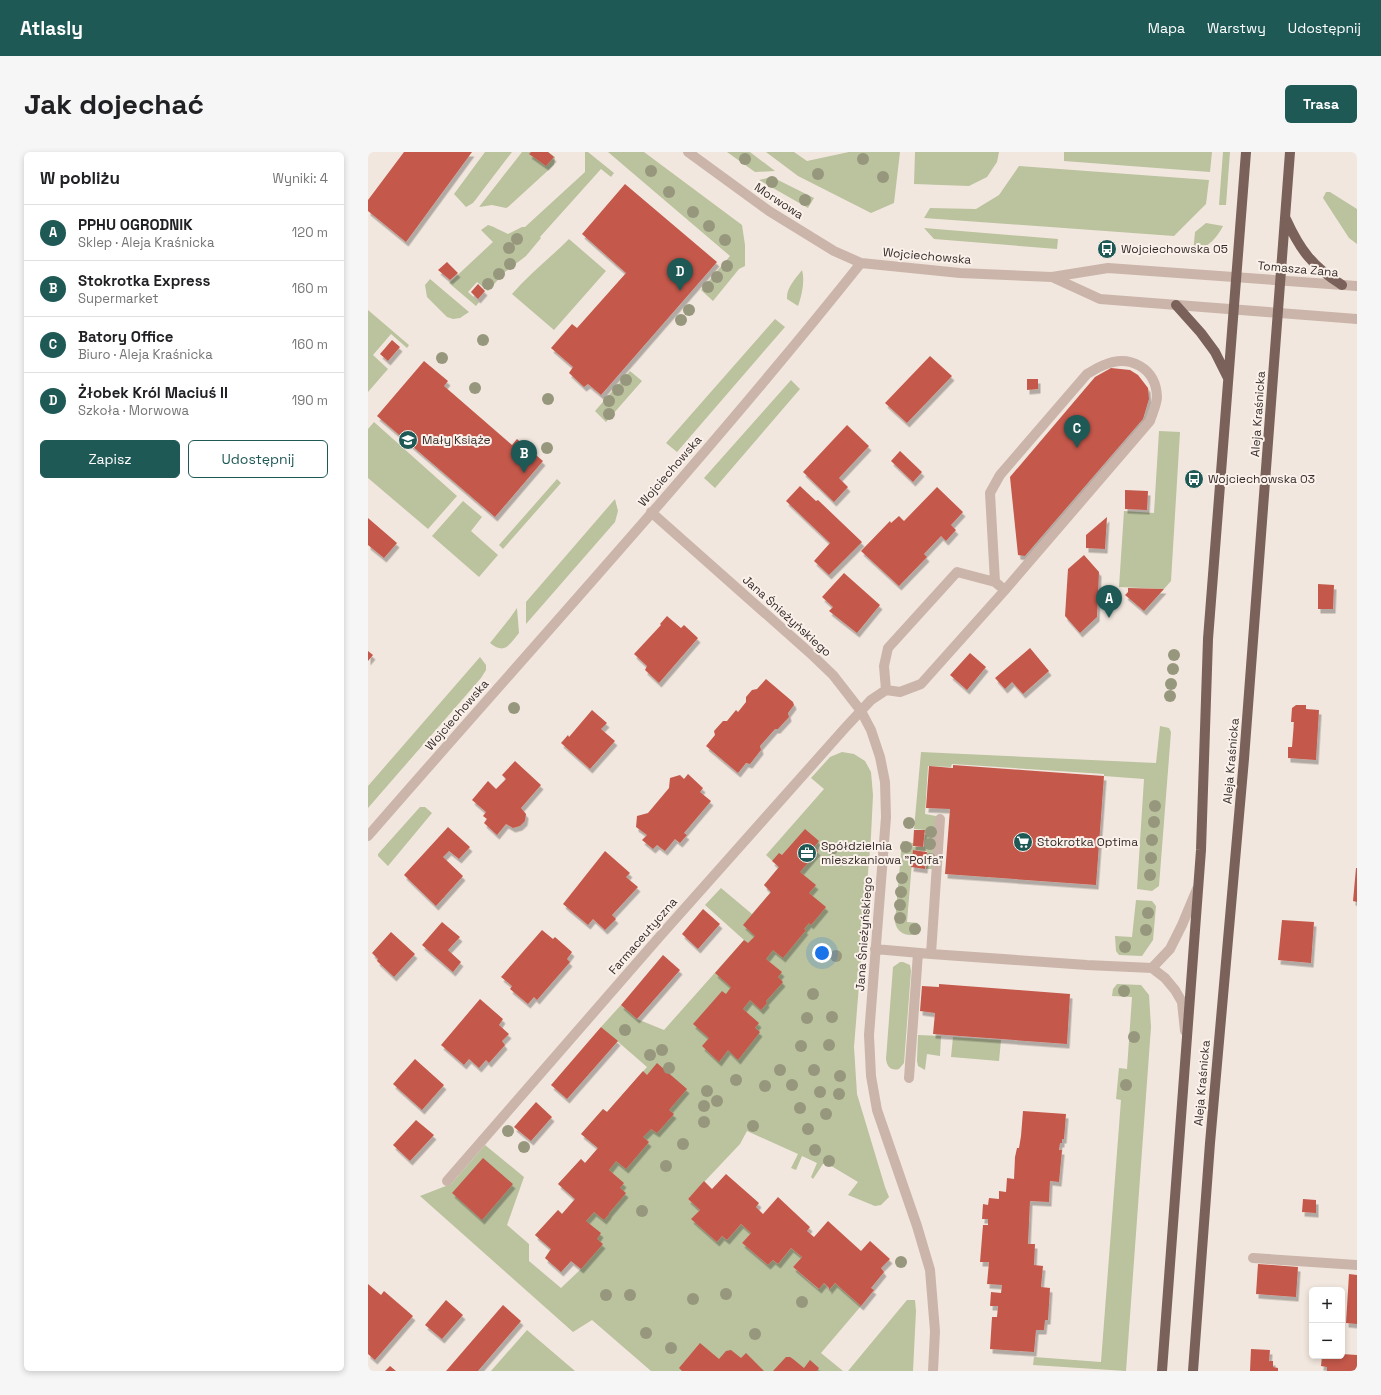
<!DOCTYPE html>
<html lang="pl">
<head>
<meta charset="utf-8">
<style>
  :root { --surface:#fff; --page:#f6f6f6; --text:#202124; --muted:#757577; --line:#e0e0e0; --accent:#1f5956 }
  body { margin:0; font-family:"Space Grotesk",sans-serif; background:var(--page); color:var(--text) }
  .controls { position:absolute; right:12px; bottom:12px; display:grid; overflow:hidden; border-radius:6px; box-shadow:0 2px 6px #0003 }
  .controls button { width:36px; height:36px; display:grid; place-items:center; padding:0; border:0; border-bottom:1px solid var(--line); background:var(--surface); color:var(--text); font:20px sans-serif }
  .you { position:absolute; left:454px; top:801px; width:14px; height:14px; margin:-10px; border:3px solid #fff; border-radius:50%; background:#1a73e8; box-shadow:0 0 0 6px #1a73e833 }
  .badge { display:grid; place-items:center; width:26px; height:26px; border-radius:50%; background:var(--accent); color:#fff; font-size:13px; font-weight:700 }
  .pin { position:absolute; translate:-50% -33px; filter:drop-shadow(0 1px 2px #0008) }
  .pin::after { content:''; position:absolute; top:21px; width:14px; height:12px; background:inherit; clip-path:polygon(0 0,100% 0,50% 100%) }
  .list { margin:0; padding:0; list-style:none }
  h2 { display:flex; justify-content:space-between; align-items:center; height:52px; margin:0; padding:0 16px; font-size:17px }
  h2 small { font-size:13px; font-weight:400; color:var(--muted) }
  .list li { display:grid; grid-template-columns:26px 1fr auto; gap:12px; align-items:center; box-sizing:border-box; height:56px; padding:0 16px; border-top:1px solid var(--line) }
  .list b { display:block; font-size:15px; white-space:nowrap }
  .list p { margin:0; font-size:13px; white-space:nowrap; color:var(--muted) }
  .list em { font-size:13px; font-style:normal; color:var(--muted) }
  .actions { display:flex; gap:8px; padding:12px 16px }
  .actions a { flex:1; padding:9px 0; border:1px solid var(--accent); border-radius:6px; text-align:center; font-size:14px; color:var(--accent) }
  .actions .main { background:var(--accent); color:#fff }
  .map { position:relative; flex:none; width:989px; height:1219px; overflow:hidden; border-radius:6px }
  header { display:flex; align-items:center; gap:24px; box-sizing:border-box; height:56px; padding:0 20px; background:var(--accent); color:#fff }
  header strong { font-size:19px }
  nav { display:flex; gap:22px; margin-inline-start:auto; font-size:14px }
  .intro { display:flex; align-items:center; justify-content:space-between; box-sizing:border-box; height:96px; padding:0 24px }
  h1 { margin:0; font-size:28px }
  .button { padding:10px 18px; border-radius:6px; background:var(--accent); color:#fff; font-size:14px; font-weight:700 }
  main { display:flex; gap:24px; padding:0 24px }
  aside { flex:1; background:var(--surface); border-radius:6px; box-shadow:0 2px 6px #0003 }
  .map>svg:first-child { display:block }
  .green { fill:#bac29e }
  .building { fill:#c4594b; filter:url(#shadow) }
  .lines { fill:none; stroke-linecap:round; stroke-linejoin:round }
  .minor { stroke:#cbb5aa; stroke-width:10 }
  .major { stroke:#7a625b; stroke-width:10 }
  .tree { fill:#97977d }
  .labels { text-anchor:middle; stroke-width:4; stroke-linejoin:round; paint-order:stroke }
  .street-label { font-size:12px; fill:#382c2a; stroke:#faf1eb }
  .poi-label { font-size:12px; fill:#382c2a; stroke:#faf1eb; text-anchor:start }
</style>
</head>
<body>
<header>
<strong>Atlasly</strong>
<nav><a>Mapa</a><a>Warstwy</a><a>Udostępnij</a></nav>
</header>
<div class="intro"><h1>Jak dojechać</h1><a class="button">Trasa</a></div>
<main>
<aside>
<h2>W pobliżu<small>Wyniki: 4</small></h2>
<ul class="list">
<li><span class="badge">A</span><div><b>PPHU OGRODNIK</b><p>Sklep · Aleja Kraśnicka</p></div><em>120 m</em></li>
<li><span class="badge">B</span><div><b>Stokrotka Express</b><p>Supermarket</p></div><em>160 m</em></li>
<li><span class="badge">C</span><div><b>Batory Office</b><p>Biuro · Aleja Kraśnicka</p></div><em>160 m</em></li>
<li><span class="badge">D</span><div><b>Żłobek Król Maciuś II</b><p>Szkoła · Morwowa</p></div><em>190 m</em></li>
</ul>
<div class="actions"><a class="main">Zapisz</a><a>Udostępnij</a></div>
</aside>
<div class="map">
<svg width="989" height="1219" viewBox="0 0 989 1219">
  <defs>
    <filter id="shadow"><feDropShadow dx="2.5" dy="4.5" stdDeviation="0" flood-color="#0004"/></filter>
  </defs>
  <rect width="100%" height="100%" fill="#f2e7de"/>
  <path class="green" d="M117 0H144L105 51 98 55 86 42Z
    M154 0H180L187 5 186 13 140 55 138 56 124 53 111 55Z
    M217 0H220L246 21 243 25 233 17 172 85 173 86 158 104 137 120 120 139 109 130 100 140 111 150 108 154 81 131 125 90 113 78 120 73C127 75 133 79 140 82L154 75H157L217 20Z
    M240 0H276L374 73 377 93V114L371 117 345 149 333 138 362 104Z
    M359 0H382L407 19 387 20Z
    M398 0H426L439 9 481 0H532L526 51 503 61 430 24Z
    M547 0H631L629 10 619 25 601 34 546 32Z
    M696 0H844L842 20 696 9Z
    M855 0H862L858 53H851Z
    M651 14 841 28 838 52 806 84 556 66 562 56 608 57 631 43Z
    M404 25 446 46 440 56 391 28Z
    M958 40H962L989 57V92L981 86 955 46Z
    M838 71 855 74C847 89 840 94 825 101L827 80Z
    M556 76 690 87 689 97 566 87Z
    M201 87 238 119 186 178 144 142C161 122 182 106 201 87Z
    M434 118C437 129 434 143 430 154L419 147C418 136 428 126 434 118Z
    M62 127 101 160 92 166 85 167 79 165 59 145 57 133Z
    M0 158 41 193 39 196 23 182 5 203 20 217 0 240Z
    M407 167 417 175 309 300 298 291Z
    M262 219 274 229 238 270 227 259Z
    M423 228 432 237 347 336 336 326Z
    M6 270 89 344 60 377 0 326V277Z
    M791 279 812 280 803 429 796 437 751 435 756 359 786 361Z
    M189 327 193 331 135 397 131 393Z
    M247 347 250 359 247 370 158 472V450Z
    M95 349 114 365 103 379 130 403 111 425 64 384Z
    M149 456 151 481C141 493 137 503 122 491L142 466Z
    M112 505 118 513V518L113 526 0 656V634Z
    M792 574 801 576 803 580 791 734 784 739 769 737 776 627 736 624V622L584 612 583 615 560 614 557 662 568 664 564 717H558L559 699 545 698 539 770 550 771 549 782C539 785 529 781 527 770L534 689 545 691V695H556L557 678 546 677 553 600 788 611Z
    M474 600 486 602 497 609 503 620 505 643 503 684 486 895 489 942 517 1035 521 1045 513 1053 507 1054 480 1043 490 1030 460 1012H455L445 1027 443 1025 449 1011 434 1004 428 1018 423 1016 430 1002 379 979 372 992 320 1047 332 1058 324 1067 349 1090 354 1084 359 1088 373 1072 383 1081 374 1091 400 1113 405 1108 410 1112 423 1096 434 1105 425 1115 450 1137 456 1131 461 1138 467 1131 493 1154 453 1201 475 1219H283L224 1168 205 1180 52 1044 83 1032 117 993 156 1025 139 1073 161 1092V1109L193 1136 213 1117 203 1109 193 1120 177 1106 183 1097 167 1083 190 1058 194 1062 207 1047 190 1032 213 1007 217 1011 230 996 213 982 235 957 239 960 279 915 233 875 253 853 269 867 296 878 376 788 337 753 353 736 384 762 403 740 396 733 411 715 398 703 456 637 443 626 462 605Z
    M52 655H57L64 661 20 714 10 704V702Z
    M768 748 784 749 788 754 785 788 774 804 751 803 748 799 747 784 764 785Z
    M532 810H535L542 813 543 819 536 911 531 917C523 919 519 915 518 907L525 815Z
    M749 832 773 833 781 843 783 875 758 1219 665 1213 666 1205 733 1210 753 948 748 947 751 916 759 917 764 845 744 844 745 837Z
    M550 883 573 884 572 904 559 902 557 918 550 914 549 909Z
    M585 885 633 888 631 909 583 905Z
    M539 1148H547L548 1159 545 1219H480Z
    M159 1178 207 1219H123Z"/>
  <path class="building" d="M36 0H104L38 90 0 59V48Z
    M163 0H180L186 5 178 14 161 2Z
    M257 32 349 110 233 243 220 232 216 235 201 221 205 215 183 196 204 172 209 176 258 121 214 82Z
    M79 110 90 121 82 128 70 118Z
    M110 132 117 139 110 147 103 140Z
    M24 188 32 195 20 209 12 202Z
    M562 204 584 224 539 271 517 251Z
    M56 209 80 229 76 234 144 293 149 287 175 309 127 365 9 264Z
    M743 216 762 218 770 223 780 236 781 247 775 267 657 404 650 403 642 325 727 225Z
    M659 227H670V237L659 238Z
    M479 273 501 294 471 326 480 335 466 350 435 320Z
    M532 299 554 320 545 330 523 309Z
    M432 334 448 349 450 348 494 390 461 423 446 409 462 391 418 349Z
    M569 335 595 360 583 373 588 378 578 389 573 384 556 402 559 405 531 434 493 399 522 369 523 371 531 364 536 369Z
    M757 338 780 339 779 358 757 357Z
    M739 365 737 397 718 396V383Z
    M0 366 29 391 16 406 0 393Z
    M716 403 731 420 729 465 712 481 697 464 700 417Z
    M476 421 512 453 489 481 461 459 465 455 454 445Z
    M950 432 966 433 965 457H950Z
    M760 436 796 437 776 459 757 443 760 440Z
    M299 464 313 476 316 473 330 486 291 531 277 518 279 514 266 502 293 473 292 472Z
    M662 496 681 519 655 542 644 530 637 537 627 526Z
    M0 499 5 503 0 509Z
    M602 501 618 515 599 538 582 523Z
    M398 527 425 550 426 553 420 561 421 565 410 577H407L392 594 393 598 382 612 378 611 370 621 338 594 347 583 346 579 355 569H359L368 558 370 560 378 550V545L384 538 389 537Z
    M928 553H938V557L951 558 948 608 920 606V595H924L926 570H923L924 556Z
    M224 558 239 571 233 577 247 589 222 617 193 591 200 583 201 585Z
    M147 609 173 633 153 656 158 662 157 669 152 674 145 676 138 672 129 683 116 671 119 667 115 664 118 660 104 648 120 629 128 637 138 627 134 623Z
    M585 613 736 624 728 733 577 722 582 657 558 656 561 614 585 616Z
    M320 622 335 636 332 640 343 649 316 681 319 683 312 691 307 687 297 699 289 693 285 697 274 688 279 683 268 675 269 664 280 661 301 636 302 626 312 623 316 627Z
    M80 675 102 695 91 707 81 699 75 705 95 724 68 754 36 723Z
    M437 677 451 689 446 695 450 699 432 720 448 733 441 741 458 755 443 773 441 771 436 777 438 778 415 806 405 798 398 807 414 820 410 825 415 830 398 849 399 851 393 858 382 848 375 857 391 871 387 876 392 880 370 908 360 898 351 910 334 894 341 886 325 872 354 839 358 842 363 835 347 821 376 788 380 791 387 784 375 773 403 740 396 733 411 715 404 709 411 701 414 703Z
    M546 678H557L555 695 545 694Z
    M545 698 559 700 557 717 543 715Z
    M237 699 262 721 258 725 270 735 244 763 248 767 237 778 225 767 220 773 195 752Z
    M988 716H989V750L985 749Z
    M335 757 352 772 330 797 314 782Z
    M914 768 946 770 943 811 910 808Z
    M74 770 92 785 80 798 93 810 85 820 54 793Z
    M174 778 185 787 187 785 204 800 199 807 202 810 169 848 166 845 160 852 142 837 144 834 133 825Z
    M23 780 47 802 26 825 9 809 10 807 4 801Z
    M295 803 312 818 269 867 253 853Z
    M571 832 702 842 699 892 565 882 567 861 552 859 554 834 571 835Z
    M112 847 135 867 131 873 141 882 134 889 137 893 121 911 118 908 111 916 101 907 96 913 73 893Z
    M233 875 250 889 199 947 183 933Z
    M47 907 76 933 54 958 25 932Z
    M289 911 319 937 301 958 306 962 289 981 283 977 275 985 281 990 258 1017 248 1009 241 1018 256 1031 252 1036 258 1041 241 1061V1062L236 1068 226 1060 218 1069 233 1081 229 1087 235 1092 213 1117 203 1109 193 1120 177 1106 183 1097 167 1083 190 1058 194 1062 207 1047 190 1032 213 1007 217 1011 230 996 213 982 235 957 239 960 275 919 279 923Z
    M168 950 184 965 163 989 146 975Z
    M655 959 698 962 696 987H694V991H692L691 998H694L691 1030 682 1029 681 1050 662 1049 660 1092H667L666 1113 675 1114 673 1135 682 1136 680 1168H677L676 1178H668L666 1200 622 1197 624 1165H629L630 1154H622L623 1140 633 1141 634 1133 619 1132 621 1110H612L615 1073H620V1067H614L615 1052 620 1053 621 1046 631 1047V1039L638 1040 639 1026 646 1027 647 1005 649 996H651L653 984Z
    M48 968 66 983 42 1009 25 993Z
    M115 1006 145 1032 114 1068 84 1041Z
    M358 1022 391 1051 388 1055 395 1062 410 1045 442 1075 439 1079 446 1085 460 1069 493 1099 502 1089 522 1107 513 1116 516 1120 503 1136 506 1138 493 1154 467 1131 461 1138V1136L456 1131 451 1137 425 1115 434 1105 423 1096 410 1112 405 1108 400 1113 374 1091 383 1081 373 1072 359 1088 354 1084 349 1090 323 1067 332 1058 320 1047 336 1029 344 1037Z
    M935 1047 948 1048V1061L934 1060Z
    M890 1112 930 1115 928 1145 888 1142Z
    M981 1122 989 1123V1172L978 1171Z
    M0 1132 13 1143 16 1139 45 1164 7 1208 0 1202Z
    M78 1148 95 1163 74 1187 57 1173Z
    M135 1153 153 1169 110 1219H78Z
    M332 1191 351 1207 358 1199 363 1198 373 1206 378 1201 396 1219H314L311 1216Z
    M883 1197 902 1198 901 1209H905V1215L910 1216V1219H882Z
    M974 1202 989 1203V1219H959V1215L953 1214 954 1204H974Z
    M418 1205H422L425 1207 436 1216 442 1208 451 1216 449 1219H405Z
    M22 1214 28 1219H17Z"/>
  <g class="lines">
    <path class="minor" d="M320 0 401 59 466 99 493 111 592 121 684 125 740 116 989 134
      M684 125 732 147 989 167
      M283 360 442 501 465 523 493 559 503 578 512 605 517 630 518 665 501 883 503 924 509 958 549 1074 562 1118 567 1179 565 1219
      M518 538 516 514 520 496 589 420 627 430 632 434
      M0 684C165 494 336 308 493 111
      M507 797 563 802 719 813 784 816 797 826 807 838 814 850 817 879
      M563 802 572 667
      M784 816 802 797 814 773 829 737
      M541 926 550 801
      M79 1029 293 783 477 576 503 548 518 538 532 540 553 532 637 438 782 269C784 262 789 252 789 245 788 216 762 202 736 213 730 215 725 219 719 222L632 323 622 341 627 430
      M885 1106 989 1113"/>
    <path class="major" d="M918 67C932 98 945 115 974 133
      M808 153 833 181 847 200 860 226
      M794 1219 833 698 840 487 878 0
      M825 1219 842 991 876 607 922 0"/>
  </g>
  <g class="tree">
    <circle cx="377" cy="7" r="6"/>
    <circle cx="495" cy="7" r="6"/>
    <circle cx="283" cy="19" r="6"/>
    <circle cx="450" cy="22" r="6"/>
    <circle cx="515" cy="25" r="6"/>
    <circle cx="404" cy="30" r="6"/>
    <circle cx="301" cy="40" r="6"/>
    <circle cx="437" cy="48" r="6"/>
    <circle cx="325" cy="60" r="6"/>
    <circle cx="341" cy="74" r="6"/>
    <circle cx="149" cy="87" r="6"/>
    <circle cx="357" cy="88" r="6"/>
    <circle cx="141" cy="96" r="6"/>
    <circle cx="142" cy="112" r="6"/>
    <circle cx="359" cy="114" r="6"/>
    <circle cx="131" cy="122" r="6"/>
    <circle cx="349" cy="125" r="6"/>
    <circle cx="120" cy="132" r="6"/>
    <circle cx="340" cy="135" r="6"/>
    <circle cx="321" cy="158" r="6"/>
    <circle cx="313" cy="168" r="6"/>
    <circle cx="115" cy="188" r="6"/>
    <circle cx="74" cy="206" r="6"/>
    <circle cx="258" cy="228" r="6"/>
    <circle cx="107" cy="236" r="6"/>
    <circle cx="250" cy="238" r="6"/>
    <circle cx="180" cy="247" r="6"/>
    <circle cx="241" cy="249" r="6"/>
    <circle cx="241" cy="262" r="6"/>
    <circle cx="179" cy="296" r="6"/>
    <circle cx="806" cy="503" r="6"/>
    <circle cx="805" cy="517" r="6"/>
    <circle cx="803" cy="532" r="6"/>
    <circle cx="802" cy="544" r="6"/>
    <circle cx="146" cy="556" r="6"/>
    <circle cx="787" cy="654" r="6"/>
    <circle cx="786" cy="670" r="6"/>
    <circle cx="541" cy="671" r="6"/>
    <circle cx="563" cy="680" r="6"/>
    <circle cx="784" cy="688" r="6"/>
    <circle cx="562" cy="692" r="6"/>
    <circle cx="538" cy="695" r="6"/>
    <circle cx="464" cy="697" r="6"/>
    <circle cx="783" cy="706" r="6"/>
    <circle cx="562" cy="707" r="6"/>
    <circle cx="782" cy="723" r="6"/>
    <circle cx="534" cy="726" r="6"/>
    <circle cx="533" cy="740" r="6"/>
    <circle cx="532" cy="753" r="6"/>
    <circle cx="780" cy="761" r="6"/>
    <circle cx="532" cy="766" r="6"/>
    <circle cx="547" cy="777" r="6"/>
    <circle cx="778" cy="778" r="6"/>
    <circle cx="757" cy="795" r="6"/>
    <circle cx="468" cy="804" r="6"/>
    <circle cx="756" cy="839" r="6"/>
    <circle cx="445" cy="842" r="6"/>
    <circle cx="464" cy="865" r="6"/>
    <circle cx="439" cy="866" r="6"/>
    <circle cx="257" cy="878" r="6"/>
    <circle cx="766" cy="885" r="6"/>
    <circle cx="461" cy="893" r="6"/>
    <circle cx="433" cy="894" r="6"/>
    <circle cx="294" cy="898" r="6"/>
    <circle cx="282" cy="903" r="6"/>
    <circle cx="301" cy="916" r="6"/>
    <circle cx="412" cy="918" r="6"/>
    <circle cx="446" cy="918" r="6"/>
    <circle cx="472" cy="924" r="6"/>
    <circle cx="368" cy="928" r="6"/>
    <circle cx="424" cy="933" r="6"/>
    <circle cx="758" cy="933" r="6"/>
    <circle cx="397" cy="934" r="6"/>
    <circle cx="339" cy="939" r="6"/>
    <circle cx="452" cy="940" r="6"/>
    <circle cx="471" cy="942" r="6"/>
    <circle cx="349" cy="949" r="6"/>
    <circle cx="336" cy="954" r="6"/>
    <circle cx="432" cy="956" r="6"/>
    <circle cx="458" cy="962" r="6"/>
    <circle cx="336" cy="970" r="6"/>
    <circle cx="385" cy="974" r="6"/>
    <circle cx="440" cy="977" r="6"/>
    <circle cx="140" cy="979" r="6"/>
    <circle cx="315" cy="992" r="6"/>
    <circle cx="156" cy="995" r="6"/>
    <circle cx="447" cy="998" r="6"/>
    <circle cx="461" cy="1009" r="6"/>
    <circle cx="298" cy="1014" r="6"/>
    <circle cx="274" cy="1059" r="6"/>
    <circle cx="533" cy="1110" r="6"/>
    <circle cx="358" cy="1142" r="6"/>
    <circle cx="238" cy="1143" r="6"/>
    <circle cx="262" cy="1143" r="6"/>
    <circle cx="325" cy="1147" r="6"/>
    <circle cx="434" cy="1150" r="6"/>
    <circle cx="278" cy="1181" r="6"/>
    <circle cx="387" cy="1182" r="6"/>
    <circle cx="303" cy="1196" r="6"/>
  </g>
  <defs>
    <symbol id="bus-disc" viewBox="-11 -11 22 22"><circle r="9.5" fill="#1f5956" stroke="#faf1eb"/><path d="M-5-6H5V4H4V6H2V4H-2V6H-4V4H-5ZM-3.5-4V0h7V-4ZM-3.5 1.2v1.5H-2V1.2ZM2 1.2v1.5H3.5V1.2Z" fill="#fff"/></symbol>
    <symbol id="school-disc" viewBox="-11 -11 22 22"><circle r="9.5" fill="#1f5956" stroke="#faf1eb"/><path d="M0-5L7-2L0 1L-7-2ZM-4 1L0 2.5L4 1V4Q0 6-4 4Z" fill="#fff"/></symbol>
    <symbol id="supermarket-disc" viewBox="-11 -11 22 22"><circle r="9.5" fill="#1f5956" stroke="#faf1eb"/><path d="M-6-5.5h2.5l.6 2H6L4.5 2H-2.5L-4.4-4H-6ZM-1.5 3.2a1.3 1.3 0 1 0 .1 0ZM3 3.2a1.3 1.3 0 1 0 .1 0Z" fill="#fff"/></symbol>
    <symbol id="office-disc" viewBox="-11 -11 22 22"><circle r="9.5" fill="#1f5956" stroke="#faf1eb"/><path d="M-6-3h4V-5.5h4V-3h4V5H-6ZM-1-4.5V-3h2v-1.5ZM-6 0V1H6V0Z" fill="#fff"/></symbol>
  </defs>
  <g fill-rule="evenodd">
    <use href="#bus-disc" x="728" y="86" width="22" height="22"/>
    <use href="#school-disc" x="29" y="277" width="22" height="22"/>
    <use href="#bus-disc" x="815" y="316" width="22" height="22"/>
    <use href="#supermarket-disc" x="644" y="679" width="22" height="22"/>
    <use href="#office-disc" x="428" y="690" width="22" height="22"/>
  </g>
  <g class="labels">
    <g class="street-label">
      <text transform="translate(411 49) rotate(33)" y="4">Morwowa</text>
      <text transform="translate(559 104) rotate(5)" y="4">Wojciechowska</text>
      <text transform="translate(930 117) rotate(5)" y="4">Tomasza Zana</text>
      <text transform="translate(890 262) rotate(-86)" y="4">Aleja Kraśnicka</text>
      <text transform="translate(302 319) rotate(-49)" y="4">Wojciechowska</text>
      <text transform="translate(419 464) rotate(42)" y="4">Jana Śnieżyńskiego</text>
      <text transform="translate(89 563) rotate(-49)" y="4">Wojciechowska</text>
      <text transform="translate(863 609) rotate(-85)" y="4">Aleja Kraśnicka</text>
      <text transform="translate(496 782) rotate(-86)" y="4">Jana Śnieżyńskiego</text>
      <text transform="translate(275 784) rotate(-49)" y="4">Farmaceutyczna</text>
      <text transform="translate(834 931) rotate(-85)" y="4">Aleja Kraśnicka</text>
    </g>
    <g class="poi-label">
      <text x="753" y="101">Wojciechowska 05</text>
      <text x="54" y="292">Mały Książe</text>
      <text x="840" y="331">Wojciechowska 03</text>
      <text x="669" y="694">Stokrotka Optima</text>
      <text x="453" y="698">Spółdzielnia<tspan x="453" dy="14">mieszkaniowa "Polfa"</tspan></text>
    </g>
  </g>
</svg>
<div class="controls">
<button>+</button>
<button>−</button>
</div>
<div class="you"></div>
<div class="pin badge" style="left:741px;top:466px">A</div>
<div class="pin badge" style="left:156px;top:321px">B</div>
<div class="pin badge" style="left:709px;top:296px">C</div>
<div class="pin badge" style="left:312px;top:139px">D</div>
</div>
</main>
</body>
</html>
